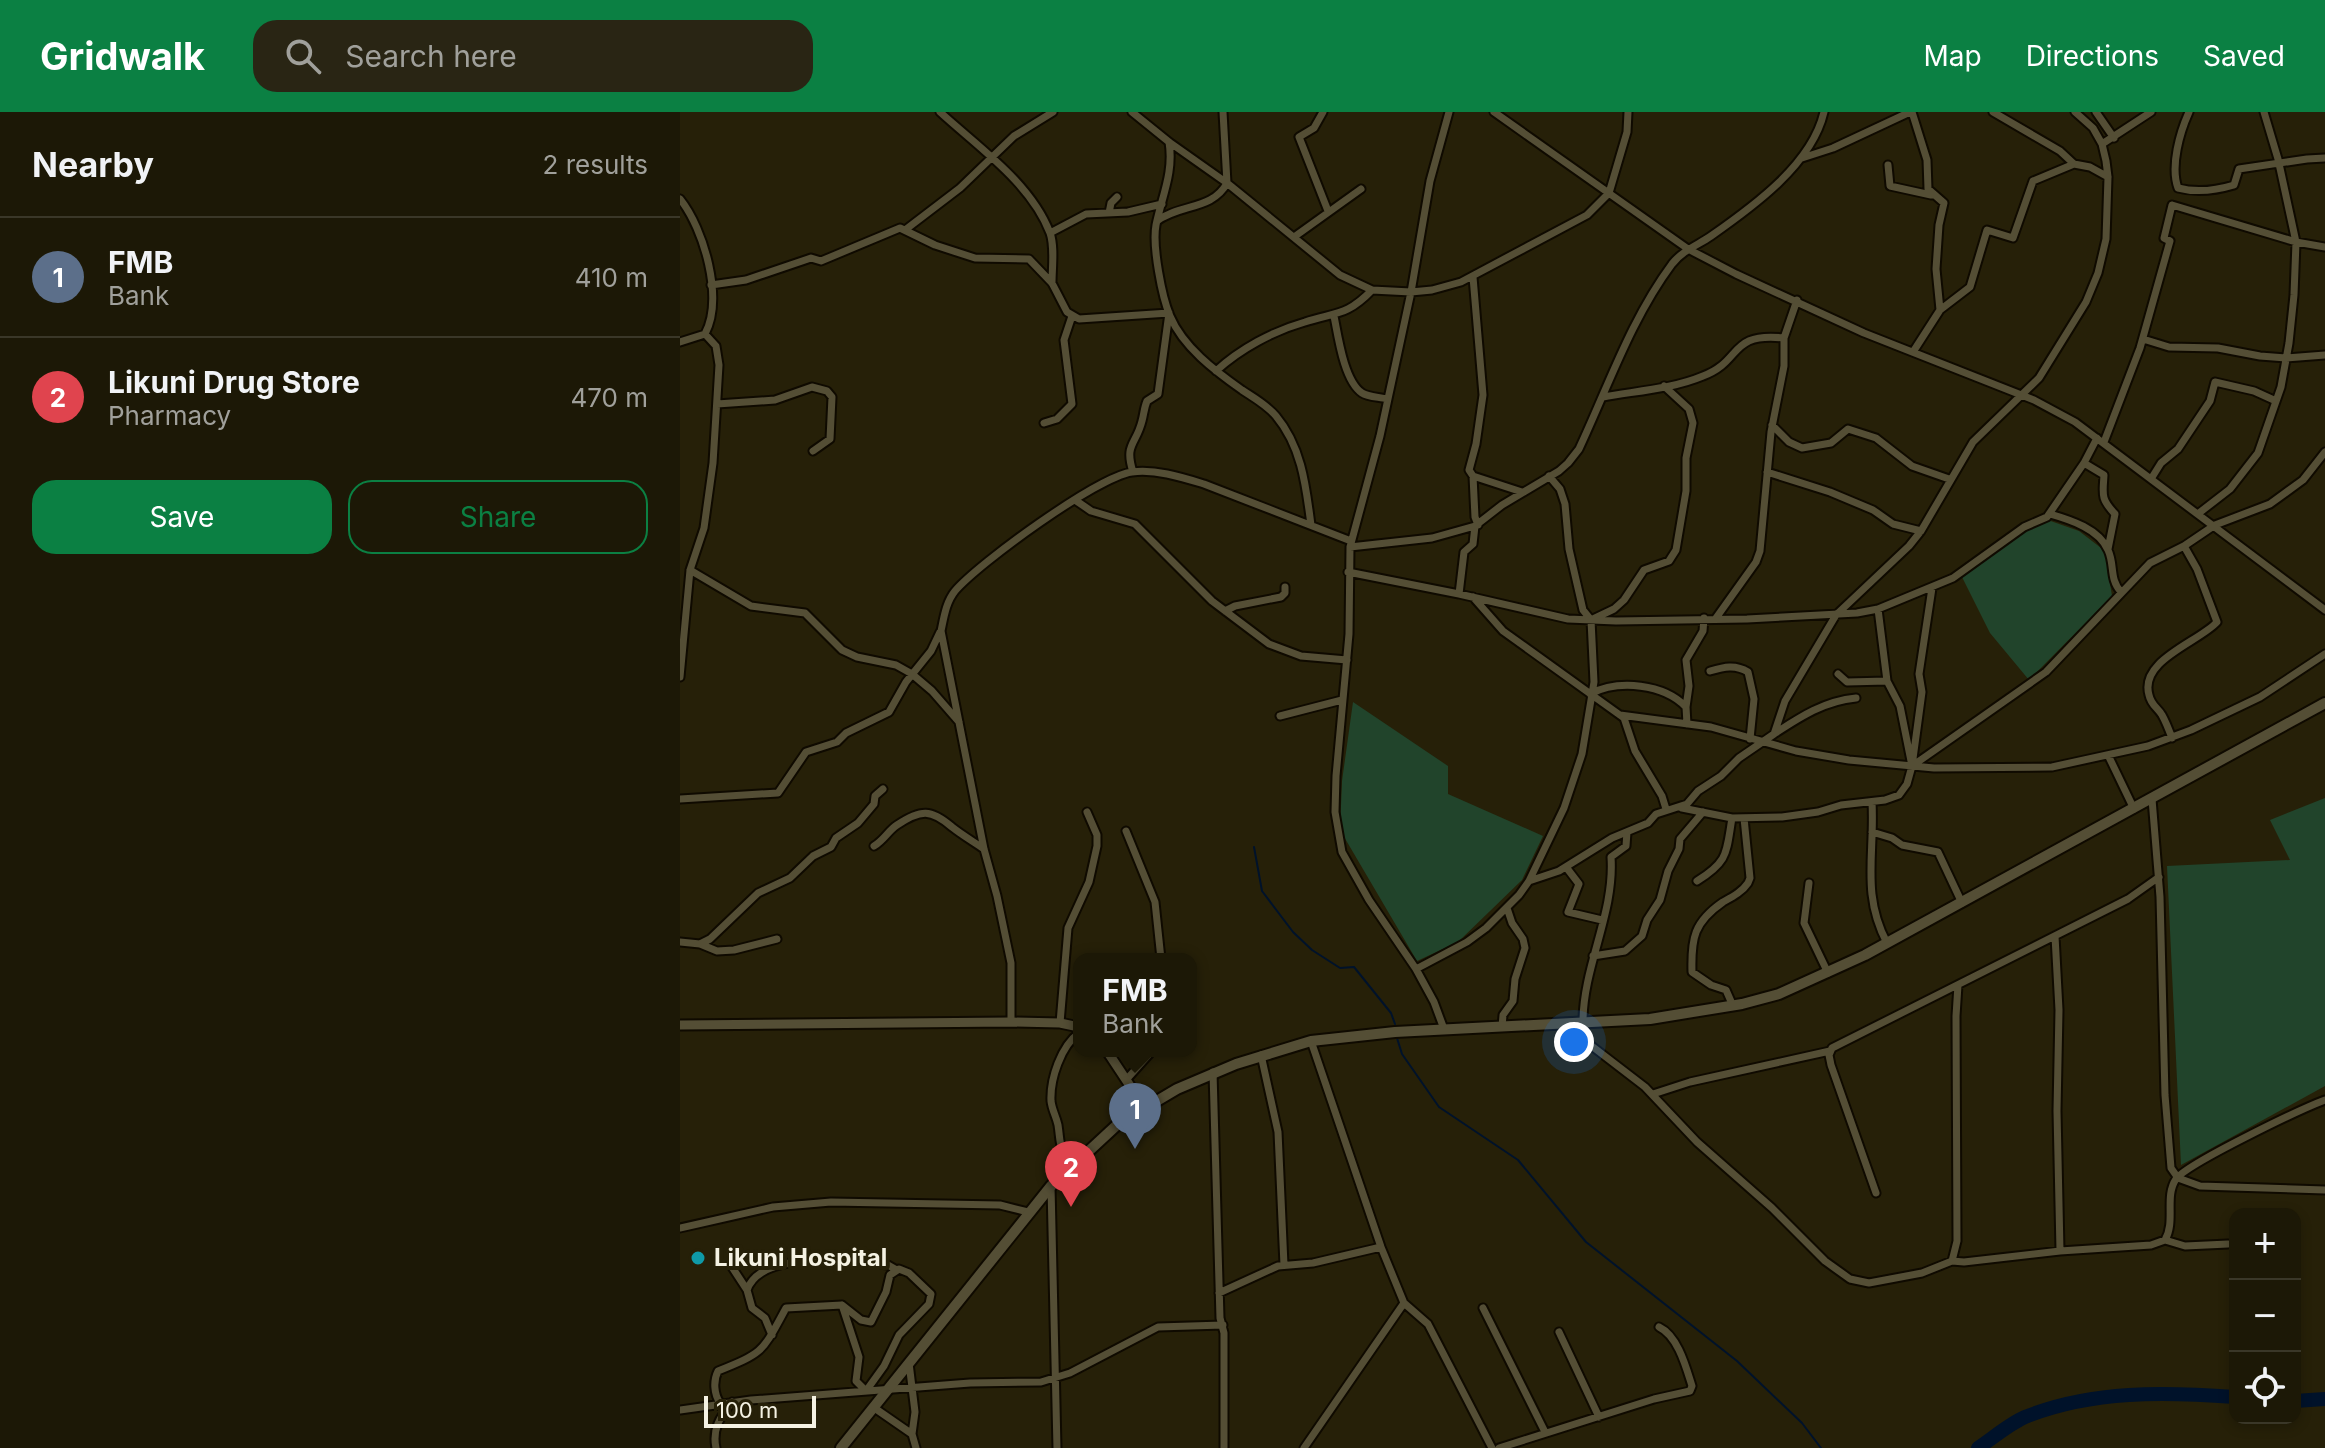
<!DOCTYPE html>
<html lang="en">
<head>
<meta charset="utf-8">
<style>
  :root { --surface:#1c1806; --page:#292514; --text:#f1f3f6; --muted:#a0a09b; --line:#3a3728; --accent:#0b8043 }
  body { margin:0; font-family:Inter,sans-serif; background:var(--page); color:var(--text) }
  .controls { position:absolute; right:24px; bottom:24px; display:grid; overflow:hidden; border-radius:16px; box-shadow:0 4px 12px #0003 }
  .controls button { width:72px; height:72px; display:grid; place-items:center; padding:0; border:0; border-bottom:2px solid var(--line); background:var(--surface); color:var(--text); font:40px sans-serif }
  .scale { position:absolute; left:24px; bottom:20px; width:112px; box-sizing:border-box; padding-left:8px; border:4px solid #f5f2e3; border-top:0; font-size:22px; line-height:28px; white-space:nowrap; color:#f5f2e3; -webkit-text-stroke:6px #262008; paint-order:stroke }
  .you { position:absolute; left:894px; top:930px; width:28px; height:28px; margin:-20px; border:6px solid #fff; border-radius:50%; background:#1a73e8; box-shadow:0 0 0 12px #1a73e833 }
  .badge { display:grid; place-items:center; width:52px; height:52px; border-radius:50%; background:var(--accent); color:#fff; font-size:26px; font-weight:700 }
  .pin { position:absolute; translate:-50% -66px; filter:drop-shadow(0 2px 4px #0008) }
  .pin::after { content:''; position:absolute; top:42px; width:28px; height:24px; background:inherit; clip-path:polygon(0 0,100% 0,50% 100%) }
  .popup { position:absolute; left:393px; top:841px; width:124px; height:104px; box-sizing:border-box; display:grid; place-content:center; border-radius:16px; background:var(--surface); filter:drop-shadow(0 2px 6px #0005); font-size:26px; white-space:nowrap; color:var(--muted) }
  .popup b { font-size:30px; color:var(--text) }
  .popup::after { content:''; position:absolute; left:50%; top:100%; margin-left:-16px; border:16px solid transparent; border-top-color:var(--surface) }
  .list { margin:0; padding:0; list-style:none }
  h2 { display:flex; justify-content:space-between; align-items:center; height:104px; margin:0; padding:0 32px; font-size:34px }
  h2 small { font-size:26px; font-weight:400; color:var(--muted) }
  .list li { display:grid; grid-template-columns:52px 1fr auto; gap:24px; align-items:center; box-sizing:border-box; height:120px; padding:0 32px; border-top:2px solid var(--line) }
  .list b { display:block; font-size:30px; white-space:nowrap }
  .list p { margin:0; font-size:26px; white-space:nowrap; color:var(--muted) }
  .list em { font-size:26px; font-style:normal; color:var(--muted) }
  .actions { display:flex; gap:16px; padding:24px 32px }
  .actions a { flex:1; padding:18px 0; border:2px solid var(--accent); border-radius:24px; text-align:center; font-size:28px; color:var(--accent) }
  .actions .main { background:var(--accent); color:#fff }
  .icon { flex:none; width:44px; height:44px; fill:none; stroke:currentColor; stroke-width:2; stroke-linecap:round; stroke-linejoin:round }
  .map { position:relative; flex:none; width:1645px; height:1336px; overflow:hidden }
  header { display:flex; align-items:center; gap:48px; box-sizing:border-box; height:112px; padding:0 40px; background:var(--accent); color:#fff }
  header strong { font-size:38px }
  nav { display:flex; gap:44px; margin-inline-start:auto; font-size:28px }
  .search { width:560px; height:72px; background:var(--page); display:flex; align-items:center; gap:20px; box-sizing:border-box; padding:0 28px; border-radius:24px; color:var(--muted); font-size:30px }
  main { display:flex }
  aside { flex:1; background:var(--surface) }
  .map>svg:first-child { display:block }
  .green { fill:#21442b }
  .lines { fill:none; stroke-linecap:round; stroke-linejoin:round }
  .stream { stroke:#00122a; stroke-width:2 }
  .river { stroke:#00122a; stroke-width:14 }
  .minor-casing { stroke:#0f0a00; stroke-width:11 }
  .tertiary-casing { stroke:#0f0a00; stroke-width:13 }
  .secondary-casing { stroke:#0f0a00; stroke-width:14 }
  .minor { stroke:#544e35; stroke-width:7 }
  .tertiary { stroke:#544e35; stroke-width:9 }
  .secondary { stroke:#544e35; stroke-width:10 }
  .culture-dot { fill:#0f9aa8; stroke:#262008; stroke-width:3 }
  .labels { text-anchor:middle; stroke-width:8; stroke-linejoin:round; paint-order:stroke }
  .poi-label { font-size:24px; font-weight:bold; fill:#f5f2e3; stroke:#262008; text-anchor:start }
</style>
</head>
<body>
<header>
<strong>Gridwalk</strong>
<div class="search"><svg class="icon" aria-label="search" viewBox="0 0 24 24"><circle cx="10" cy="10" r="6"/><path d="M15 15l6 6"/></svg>Search here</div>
<nav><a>Map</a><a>Directions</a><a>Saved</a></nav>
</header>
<main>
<aside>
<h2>Nearby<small>2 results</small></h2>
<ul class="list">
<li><span class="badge" style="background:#5c6f8a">1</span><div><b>FMB</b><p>Bank</p></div><em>410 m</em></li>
<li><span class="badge" style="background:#e0444e">2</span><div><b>Likuni Drug Store</b><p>Pharmacy</p></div><em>470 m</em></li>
</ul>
<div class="actions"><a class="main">Save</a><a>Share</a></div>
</aside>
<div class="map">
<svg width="1645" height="1336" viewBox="0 0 1645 1336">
  <rect width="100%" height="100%" fill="#262008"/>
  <path class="green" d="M1365 407 1399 419 1425 439 1432 484 1349 568 1310 521 1281 463Z
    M673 590 768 654V682L863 724 842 768 778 830 737 849 660 718 662 669Z
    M1645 686V974L1501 1053 1487 754 1610 748 1590 708Z"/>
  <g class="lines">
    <path class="stream" d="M574 735 582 779 613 820 632 838 660 856 674 855 711 901 715 912
      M717 926 722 942 759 995 838 1048 906 1130 1057 1249 1122 1311 1141 1336"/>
    <path class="river" d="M1615 1289 1645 1287
      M1298 1336C1313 1326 1329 1312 1345 1305 1412 1278 1485 1280 1555 1285"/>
    <defs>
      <path id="minor" d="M260 0C298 35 351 71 370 121 375 135 372 156 372 171
        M452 0 489 30 547 71 660 163 692 178 731 180 752 178 781 170 907 103 929 81 947 20 948 0
        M643 0 634 16 619 25 648 99
        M814 0 1008 137 1056 162 1184 221 1354 288 1395 310 1645 498
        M1232 0 1247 48 1248 77 1264 91 1259 113 1256 157 1260 198 1233 240
        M1313 0 1380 39 1394 52 1410 55 1428 65
        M1416 0 1434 26
        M1509 0C1500 20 1490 54 1498 76 1517 81 1534 79 1554 73L1559 57 1627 47 1645 46
        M489 30C494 60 482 84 476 113 472 134 482 185 490 204 503 235 535 259 562 278 574 286 587 293 596 304 622 335 626 375 631 413
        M1422 32 1471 0
        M1122 46 1153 36 1230 0
        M1208 53 1210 74 1251 83
        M0 87C24 117 44 186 25 222L0 230
        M429 101 431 91 437 85
        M477 109C499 92 533 98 547 71L543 0
        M225 118 280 76 334 24 373 0
        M370 121 406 102 448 100 482 92
        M614 125 681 77
        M793 165 803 283 796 332 789 358 793 364 842 380
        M31 173 66 168 131 146 141 149 220 116 255 133 295 146 349 147 372 171 387 200 399 207 489 201 478 282 467 289C464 296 464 302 462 309 456 333 444 332 453 360
        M1260 198 1290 175 1307 118 1333 126 1353 69 1394 52
        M654 204C658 224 664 269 682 281 688 285 700 285 707 287
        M1463 227 1489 235 1538 236 1580 244 1606 246 1645 243
        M536 259C560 237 593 219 625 210 656 200 667 204 692 178
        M923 285C956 279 992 277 1023 264 1063 249 1048 220 1104 226
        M37 292 95 288 132 275 147 279 152 285 150 327 133 339
        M364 311 377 307 392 292 384 228 392 204
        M1092 313 1109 330 1122 336 1151 331 1168 317 1196 326 1232 354 1269 367
        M1424 330 1460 236 1490 129 1484 126 1492 93 1616 130 1645 135
        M1404 351 1424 363C1423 382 1420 386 1435 402L1428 437
        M1087 360 1150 380 1193 398 1213 412 1241 419
        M793 364 795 405 798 413
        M1471 367 1481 351 1498 337 1530 289 1535 270 1574 279 1596 289
        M395 388 411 399 455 412 532 489 589 532 621 544 667 548
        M1519 401 1550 377 1578 341 1601 275 1609 231 1614 183 1616 130 1598 47 1584 0
        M1370 402C1391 408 1419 417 1428 438 1435 453 1429 467 1441 480
        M670 435 752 426 795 414 822 393 879 359 888 351 899 337C928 275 951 207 992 152 1003 138 1018 133 1031 124 1074 94 1132 52 1144 0
        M10 458 71 494 125 501 162 538 177 545 216 553 232 562 252 579 279 610
        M668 460 779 482 888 507 936 509 1067 507 1177 501 1198 497 1273 466 1344 415 1367 405 1404 351 1417 326
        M779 482 784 440 793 432 795 414
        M793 485 823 519 944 606 955 639 982 684 986 697
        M1198 497 1207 569 1220 594 1232 654 1366 560 1470 451 1504 434 1535 413 1590 392 1623 368 1645 340
        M545 499 555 494 601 485 605 481V475
        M1036 506 1076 450 1080 439 1091 320 1104 254V226L1117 188
        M913 507 934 497 944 488 964 458 989 449 996 438 1006 379V346L1013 311 1009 297 984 274
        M1030 559C1044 555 1055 552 1068 560L1074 587 1070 627
        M1158 562 1167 570 1207 569
        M0 565 10 458 24 416 33 351 39 253 36 234 25 222
        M910 582C939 567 984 572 1006 595L1007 612
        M1006 595 1009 574 1006 548 1023 519 1024 506
        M940 603 1031 615 1116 639 1169 648 1254 656 1372 655 1468 634 1511 618 1580 585 1645 542
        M600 604 662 588
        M1094 622C1120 605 1144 589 1176 586
        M1492 626C1489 618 1486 610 1482 603 1477 595 1471 593 1469 583 1459 548 1519 530 1537 510L1517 457 1504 434
        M1428 643 1454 697
        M0 687 98 681 126 640 157 630 166 621 209 600 226 570 251 539 260 520
        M1472 687 1480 785 1485 983 1491 1056 1498 1066 1520 1074 1645 1078
        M1192 690C1195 742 1181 782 1207 831
        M1002 696 1052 706 1102 705 1138 700 1161 693 1205 688 1219 683 1227 672 1232 654 1242 580 1239 562 1252 476
        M446 719 475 790 481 847
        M1192 720 1212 726 1222 733 1258 740 1282 791
        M194 734C204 728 208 719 217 713 241 697 251 697 272 715 282 723 294 730 304 737
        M886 755 899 772 888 800 922 808
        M849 769 879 759 932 726 968 711 976 702 1007 692 1018 679 1041 664 1059 646 1094 622 1105 589 1156 503 1229 434 1241 419 1293 330 1359 266 1406 190 1418 161 1426 127 1428 65 1426 49 1422 32 1413 16 1395 0
        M1017 769C1049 749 1046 741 1052 706
        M1129 771 1124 811 1148 861
        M1375 824 1379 898 1377 999 1380 1139
        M0 830 20 832 37 839 54 838 97 827
        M20 832 30 827 78 781 110 766 133 744 151 735 156 726 178 711 194 692 195 684 203 677
        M913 844 945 839 962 824 967 808 980 788 988 759 999 737 1000 727 1023 700
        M736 857 787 830 806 816 839 783 849 769 884 696 902 642 914 570 911 508 903 498 889 437 885 392 880 377 869 364
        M1053 894 1046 878 1031 873 1012 860C1011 826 1014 810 1043 790 1052 785 1062 780 1068 771L1070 766 1064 706
        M331 910V851L317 784 304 737 261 519C264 505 266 490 275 479 299 451 417 365 452 360 476 357 501 365 524 372L671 429
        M903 910C903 854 935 801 931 745L946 734 947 720
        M380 911 388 816 409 770 417 734V723L407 700
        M888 911 900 925 965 975 1017 1030 1092 1096 1145 1149 1170 1167 1189 1171 1242 1161 1272 1149 1277 1129 1276 904 1278 873
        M822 915 823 903 833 889 835 867 845 836 843 827 832 811 827 796
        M764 917 754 890 736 857 689 788 662 740 655 700 656 664 669 522 670 435 700 324 731 180 750 69 769 0
        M631 929 701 1135 724 1191 748 1212 812 1336
        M581 943 598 1020 604 1153
        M533 960 540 1206 544 1221V1336
        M446 968 472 939
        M973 982 1010 970 1150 939
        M393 1052C378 1036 381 1033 378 1013 376 1004 372 998 371 989 370 967 381 934 399 921
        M371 1074 377 1336
        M1196 1081 1151 953 1149 943 1152 936 1448 787 1479 765
        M0 1116 93 1095 151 1090 320 1093 348 1100
        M1485 1128C1496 1109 1484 1085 1496 1067 1508 1051 1621 997 1645 988
        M1272 1149 1284 1150 1380 1139 1471 1133 1485 1128 1505 1134 1548 1132
        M50 1152 67 1178 72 1196 85 1206 92 1223
        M67 1178C81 1137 174 1149 208 1153L215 1157
        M539 1181 598 1154 633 1151 701 1135
        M803 1196 865 1320
        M879 1220 919 1305
        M229 1251 235 1300 232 1322
        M40 1291C34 1282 33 1269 38 1259 85 1240 82 1240 106 1196L162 1193 181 1208 191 1210 206 1180 210 1163 219 1157 229 1161 251 1182 249 1192 219 1223 204 1254 186 1279 176 1269 179 1245 162 1193
        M193 1295 232 1322 236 1336
        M0 1298 71 1288 290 1271 361 1270 390 1261 478 1215 543 1213
        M36 1336C32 1317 40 1305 52 1290
        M624 1336 724 1191
        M819 1336 974 1287 1010 1279 1012 1274C1006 1255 998 1224 979 1215"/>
      <path id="tertiary" d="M0 913 331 910 380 911 399 915
        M427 939 464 995"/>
      <path id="secondary" d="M161 1336 371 1074 438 1012 497 977 556 952 631 929 715 920 970 907 1062 892 1099 882 1185 843 1645 591"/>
    </defs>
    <use href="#minor" class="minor-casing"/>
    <use href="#tertiary" class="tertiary-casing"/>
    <use href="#secondary" class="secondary-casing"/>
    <use href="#minor" class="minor"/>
    <use href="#tertiary" class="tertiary"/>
    <use href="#secondary" class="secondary"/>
  </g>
  <circle class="culture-dot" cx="18" cy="1146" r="8"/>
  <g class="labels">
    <g class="poi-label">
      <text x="34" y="1154">Likuni Hospital</text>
    </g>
  </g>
</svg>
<div class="controls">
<button>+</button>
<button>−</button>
<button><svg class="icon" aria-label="locate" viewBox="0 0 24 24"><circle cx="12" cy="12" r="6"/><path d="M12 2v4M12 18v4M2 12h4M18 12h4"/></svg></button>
</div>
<div class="scale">100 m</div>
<div class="you"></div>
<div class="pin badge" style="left:455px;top:1037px;background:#5c6f8a">1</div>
<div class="popup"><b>FMB</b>Bank</div>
<div class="pin badge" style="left:391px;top:1095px;background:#e0444e">2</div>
</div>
</main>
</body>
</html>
